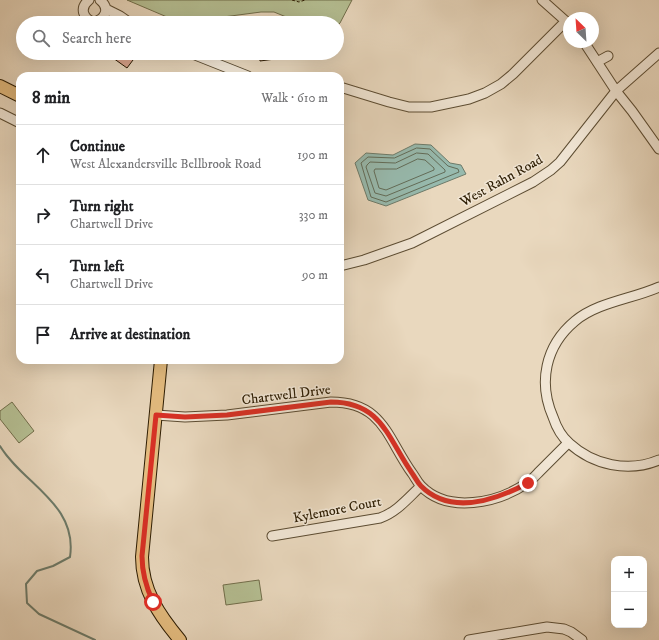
<!DOCTYPE html>
<html lang="en">
<head>
<meta charset="utf-8">
<style>
  :root { --surface:#fff; --page:#f6f6f6; --text:#202124; --muted:#757577; --line:#e0e0e0 }
  body { margin:0; font-family:"IM FELL DW Pica",serif; background:var(--page); color:var(--text) }
  .controls { position:absolute; right:12px; bottom:12px; display:grid; overflow:hidden; border-radius:8px; box-shadow:0 4px 16px #0002 }
  .controls button { width:36px; height:36px; display:grid; place-items:center; padding:0; border:0; border-bottom:1px solid var(--line); background:var(--surface); color:var(--text); font:20px sans-serif }
  .compass { position:absolute; left:563px; top:12px; width:36px; height:36px; border-radius:50%; background:var(--surface); box-shadow:0 4px 16px #0002; rotate:335deg }
  .stop { position:absolute; width:12px; height:12px; margin:-9px; border:3px solid #d93025; border-radius:50%; background:#fff }
  .stop.end { background:#d93025; border-color:#fff; box-shadow:0 1px 4px #0008 }
  .list { margin:0; padding:0; list-style:none }
  h2 { display:flex; justify-content:space-between; align-items:center; height:52px; margin:0; padding:0 16px; font-size:17px }
  h2 small { font-size:13px; font-weight:400; color:var(--muted) }
  .list li { display:grid; grid-template-columns:26px 1fr auto; gap:12px; align-items:center; box-sizing:border-box; height:60px; padding:0 16px; border-top:1px solid var(--line) }
  .list b { display:block; font-size:15px; white-space:nowrap }
  .list p { margin:0; font-size:13px; white-space:nowrap; color:var(--muted) }
  .list em { font-size:13px; font-style:normal; color:var(--muted) }
  .icon { flex:none; width:22px; height:22px; fill:none; stroke:currentColor; stroke-width:2; stroke-linecap:round; stroke-linejoin:round }
  .map { position:relative; flex:none; width:659px; height:640px; overflow:hidden }
  .search { position:absolute; background:var(--surface); box-shadow:0 4px 16px #0002; left:16px; top:16px; width:328px; height:44px; display:flex; align-items:center; gap:10px; box-sizing:border-box; padding:0 14px; border-radius:22px; color:var(--muted); font-size:15px }
  .panel { position:absolute; background:var(--surface); box-shadow:0 4px 16px #0002; left:16px; top:72px; width:328px; height:292px; border-radius:12px }
  .map>svg:first-child { display:block }
  .green { fill:#b5bf93; stroke:#716e4b }
  .water { fill:#97baae; stroke:#6d7b6a }
  .lines { fill:none; stroke-linecap:round; stroke-linejoin:round }
  .shore { stroke:#626c58; stroke-width:1 }
  .stream { stroke:#6d7b6a; stroke-width:2 }
  .building { fill:#daa58e; stroke:#2d1d03 }
  .minor-casing { stroke:#5c4c32; stroke-width:11 }
  .major-casing { stroke:#2d1d03; stroke-width:14 }
  .path { stroke:#2d1d03; stroke-width:1; stroke-dasharray:3 2; stroke-linecap:butt }
  .minor { stroke:#f1e6d5; stroke-width:9 }
  .major { stroke:#e4bc7f; stroke-width:12 }
  .route { stroke:#d93025; stroke-width:5 }
  .labels { text-anchor:middle; stroke-width:3; stroke-linejoin:round; paint-order:stroke }
  .street-label { font-size:14px; fill:#2d1d03; stroke:#f1e6d5 }
</style>
</head>
<body>
<div class="map">
<svg width="659" height="640" viewBox="0 0 659 640">
  <rect width="100%" height="100%" fill="#e9d8be"/>
  <filter id="stains"><feTurbulence type="fractalNoise" baseFrequency=".005" numOctaves="4"/><feColorMatrix values="0 0 0 0 .2 0 0 0 0 .09 0 0 0 0 .02 0 0 0 .5 -.17"/></filter>
  <radialGradient id="worn" r=".72"><stop offset=".6" stop-color="#630" stop-opacity="0"/><stop offset="1" stop-color="#630" stop-opacity=".3"/></radialGradient>
  <path class="green" d="M127 0H352L340 23 337 26V23H301L274 12H261L208 19 167 17Z
    M12 402 34 431 19 443 0 419V411Z
    M259 580 262 600 226 605 223 585Z"/>
  <path class="water" d="M415 144 431 145 450 163 461 165 466 174 386 206 368 200 355 163 366 153 393 155Z"/>
  <g class="lines">
    <path class="shore" d="M417 148 430 149 448 166 458 169 459 172 386 202 371 197 361 163 368 157 394 158Z
      M417 153 428 154 445 170V172L386 196 375 193 366 167 367 165 370 162 395 163Z
      M418 159 425 160 434 168V170L386 190 379 188 374 171 375 169H396Z"/>
    <path class="stream" d="M0 446C23 484 78 504 70 557L53 566 37 571 26 584 27 603 39 614 95 640"/>
  </g>
  <path class="building" d="M98 53H133L136 56 127 68 113 58 106 59Z
    M259 53H274L275 59 260 61Z"/>
  <g class="lines">
    <defs>
      <path id="minor" d="M89 0C79 8 83 19 94 22 106 19 110 8 100 0
        M542 0 569 24
        M106 9 120 16 130 23
        M584 42 616 91 632 111 659 149
        M190 53 248 76
        M597 62 608 56
        M340 87 389 102 409 107H431L469 99 485 93 501 84 513 74 566 21
        M0 113 20 123
        M340 266 364 260 412 243 533 182 551 170 560 162 616 91 659 53
        M659 287C632 299 598 302 575 321 545 346 538 383 553 417 556 426 562 437 569 443 593 465 628 473 659 460
        M156 415 185 417 227 415 331 402C383 402 387 438 412 473 415 477 417 482 421 486 448 514 498 503 527 483 532 480 536 475 540 471 550 461 559 452 568 443
        M272 536 380 518C397 512 408 498 421 486
        M469 640 547 627 564 629 571 632 582 640"/>
      <path id="major" d="M0 86 20 96
        M161 360 142 557C142 590 159 615 180 640"/>
    </defs>
    <use href="#minor" class="minor-casing"/>
    <use href="#major" class="major-casing"/>
    <path class="path" d="M292 0 299 2 305 0"/>
    <use href="#minor" class="minor"/>
    <use href="#major" class="major"/>
  </g>
  <g class="lines">
    <path class="route" d="M153 602C146 587 142 573 142 556L156 415 185 417 227 415 331 402C382 402 388 439 412 473 415 477 417 482 421 486 451 516 496 500 528 483"/>
  </g>
  <g class="labels">
    <g class="street-label">
      <text transform="translate(501 180) rotate(-29)" y="5">West Rahn Road</text>
      <text transform="translate(286 394) rotate(-7)" y="5">Chartwell Drive</text>
      <text transform="translate(337 509) rotate(-11)" y="5">Kylemore Court</text>
    </g>
  </g>
  <rect width="100%" height="100%" filter="url(#stains)"/>
  <rect width="100%" height="100%" fill="url(#worn)"/>
</svg>
<div class="controls">
<button>+</button>
<button>−</button>
</div>
<svg class="compass" viewBox="-18 -18 36 36"><path d="M0-13l5 13h-10z" fill="#e53935"/><path d="M0 13l5-13h-10z" fill="#757577"/></svg>
<div class="stop" style="left:153px;top:602px"></div>
<div class="stop end" style="left:528px;top:483px"></div>
<div class="search"><svg class="icon" aria-label="search" viewBox="0 0 24 24"><circle cx="10" cy="10" r="6"/><path d="M15 15l6 6"/></svg>Search here</div>
<section class="panel">
<h2>8 min<small>Walk · 610 m</small></h2>
<ul class="list">
<li><svg class="icon" aria-label="ahead" viewBox="0 0 24 24"><path d="M12 20V5M6 11l6-6 6 6"/></svg><div><b>Continue</b><p>West Alexandersville Bellbrook Road</p></div><em>190 m</em></li>
<li><svg class="icon" aria-label="right" viewBox="0 0 24 24"><path d="M7 20v-9h11M14 6l5 5-5 5"/></svg><div><b>Turn right</b><p>Chartwell Drive</p></div><em>330 m</em></li>
<li><svg class="icon" aria-label="left" viewBox="0 0 24 24"><path d="M17 20v-9H6M10 6l-5 5 5 5"/></svg><div><b>Turn left</b><p>Chartwell Drive</p></div><em>90 m</em></li>
<li><svg class="icon" aria-label="arrive" viewBox="0 0 24 24"><path d="M6 21V4h12l-3 4 3 4H6"/></svg><div><b>Arrive at destination</b></div></li>
</ul>
</section>
</div>
</body>
</html>
